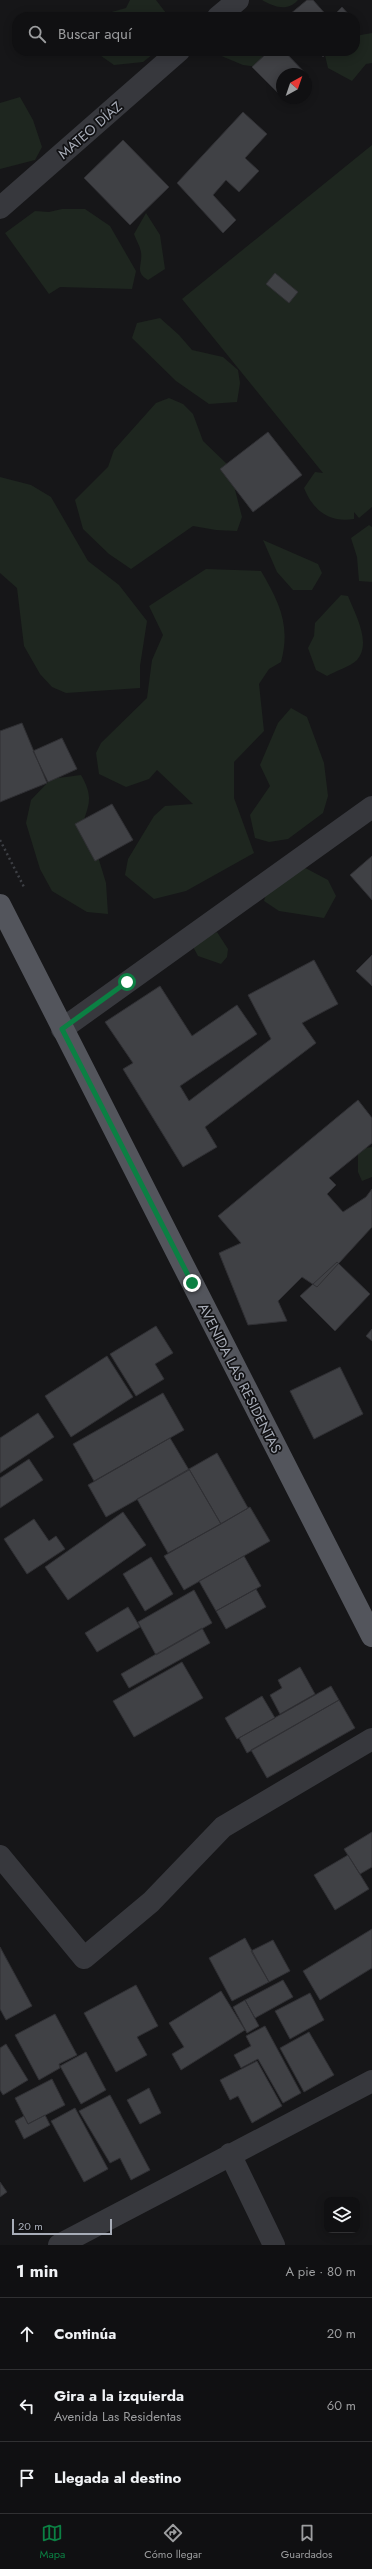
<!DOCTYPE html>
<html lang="es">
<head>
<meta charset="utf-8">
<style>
  :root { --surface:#101012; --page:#1e1e20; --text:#f1f3f6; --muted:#9c9d9f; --line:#303032; --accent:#0b8043 }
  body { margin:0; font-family:Jost,sans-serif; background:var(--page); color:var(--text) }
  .controls { position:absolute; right:12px; bottom:12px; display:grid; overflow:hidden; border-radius:8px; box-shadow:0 2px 10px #0003 }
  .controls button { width:36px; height:36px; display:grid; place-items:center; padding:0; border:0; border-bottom:1px solid var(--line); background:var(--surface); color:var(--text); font:20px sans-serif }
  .compass { position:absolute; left:276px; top:68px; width:36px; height:36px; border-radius:50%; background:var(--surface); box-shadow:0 2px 10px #0003; rotate:40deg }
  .scale { position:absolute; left:12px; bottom:10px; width:100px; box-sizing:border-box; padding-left:4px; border:2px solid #a8adb8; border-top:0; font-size:11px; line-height:14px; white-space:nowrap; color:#a8adb8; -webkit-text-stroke:3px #111113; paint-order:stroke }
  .stop { position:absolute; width:12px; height:12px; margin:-9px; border:3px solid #0b8043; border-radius:50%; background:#fff }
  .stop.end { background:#0b8043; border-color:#fff; box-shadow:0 1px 4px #0008 }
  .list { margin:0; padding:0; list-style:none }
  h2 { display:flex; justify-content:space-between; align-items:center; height:52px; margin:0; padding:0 16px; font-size:17px }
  h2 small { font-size:13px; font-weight:400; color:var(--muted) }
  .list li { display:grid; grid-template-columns:26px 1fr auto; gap:12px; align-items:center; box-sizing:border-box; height:72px; padding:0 16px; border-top:1px solid var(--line) }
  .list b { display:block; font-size:15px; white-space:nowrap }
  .list p { margin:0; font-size:13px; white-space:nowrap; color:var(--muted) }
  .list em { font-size:13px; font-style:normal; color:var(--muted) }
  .icon { flex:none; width:22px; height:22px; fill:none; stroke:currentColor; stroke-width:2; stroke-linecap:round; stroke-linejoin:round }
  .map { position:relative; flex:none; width:372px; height:2245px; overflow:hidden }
  .search { position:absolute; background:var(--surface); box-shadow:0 2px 10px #0003; left:12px; right:12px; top:12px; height:44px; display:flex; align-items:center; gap:10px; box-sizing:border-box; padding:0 14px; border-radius:16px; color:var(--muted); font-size:15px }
  .sheet { height:268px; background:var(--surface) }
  nav { display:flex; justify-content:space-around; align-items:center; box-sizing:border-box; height:56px; border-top:1px solid var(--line); background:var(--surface); font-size:11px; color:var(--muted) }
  nav a { display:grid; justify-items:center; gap:2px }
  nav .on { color:var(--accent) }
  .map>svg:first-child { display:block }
  .green { fill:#1e261f }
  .building { fill:#404145; stroke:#303034 }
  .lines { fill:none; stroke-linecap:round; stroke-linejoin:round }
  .path { stroke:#3d3f44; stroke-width:2.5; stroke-dasharray:2 3; stroke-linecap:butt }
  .minor { stroke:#37383d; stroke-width:22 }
  .major { stroke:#53555c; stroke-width:22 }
  .route { stroke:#0b8043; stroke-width:5 }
  .labels { text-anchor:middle; stroke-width:3.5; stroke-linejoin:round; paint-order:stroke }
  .street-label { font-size:14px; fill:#a8adb8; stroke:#111113 }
</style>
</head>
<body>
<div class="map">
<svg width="372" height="2245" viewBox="0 0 372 2245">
  <rect width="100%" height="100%" fill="#161618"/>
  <path class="green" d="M130 0H156L169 17H94L126 8Z
    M262 0H298C288 12 274 7 262 0Z
    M372 33V63L366 64 352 81 328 68 324 51H355V36Z
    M94 51H157L143 62 114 65Z
    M218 51H264L259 67 243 65 219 55Z
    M20 97 33 120 42 147 35 160 0 169V103Z
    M372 145V507L359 518 354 512V519C330 523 313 511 304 488L315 472 323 473 182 299Z
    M62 209H85L110 226 136 271 132 289 60 287 49 294 5 233 35 211 49 212Z
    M146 213 160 235 165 269 148 280C134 272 143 265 141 252 140 246 136 240 134 234Z
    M160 318 179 335 192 350 223 357 238 370 240 383 237 402 209 404 176 381 132 338 137 323Z
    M169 398 183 404 193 414 203 441 229 466 242 517 237 531 216 530 193 526 131 569 109 554 83 529 75 500 108 467 114 450 156 403Z
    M0 477 31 485 51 497 88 561 119 585 147 621 140 666V688L66 693 52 687 40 674 24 646 17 588 0 573Z
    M369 525 372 527V582L359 581 357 557 351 538Z
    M263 540 318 564 322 573 312 590H293L277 572Z
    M206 569 261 571C279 602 291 625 281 662L269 669 259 684 264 731 234 762V798L254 853 186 891 154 899 125 875 128 859 154 816 165 806 193 804 157 770 149 779 126 787 99 774 96 753 101 743 147 698 152 660 163 635 149 606Z
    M341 595 348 596C355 614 372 643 357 660 350 667 335 671 327 676L316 670 308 648 314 636 315 623Z
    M291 708 307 717 324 763 328 796 323 813 288 839 269 842 255 838 250 815 270 786 260 765 278 723Z
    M81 775C93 796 90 803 82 825L99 860 106 883 108 914 87 912 52 891 40 869 26 823 31 800 51 779Z
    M294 862 328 880 336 896 324 918 279 911 264 901 268 887Z
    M217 932 228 949 227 957 221 964 198 956 191 943Z
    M372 1147V1177L362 1181 358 1172V1149Z"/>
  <path class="building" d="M307 0H313L328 17H291L289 15Z
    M342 7 351 17H332Z
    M269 51H284L310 78 306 81V74H282V97L252 67Z
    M318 51H329L323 57Z
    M243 112 267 134 245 158 259 171 239 192 226 180 213 195 236 220 223 233 177 183Z
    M123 140 169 187 130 225 84 178Z
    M275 273 298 292 289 303 266 284Z
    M268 432 302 475 253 512 220 469Z
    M22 723 47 783 0 802V731Z
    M62 738 77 769 48 782 33 751Z
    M112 804 133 840 95 861 75 824Z
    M372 856V900L350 875Z
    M372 955V986L356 971Z
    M314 960 338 1004 302 1023 316 1043 205 1127 217 1147 183 1167 123 1069 133 1063 105 1022 160 986 192 1036 237 1005 257 1034 180 1086 189 1101 271 1039 248 995Z
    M358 1100 372 1118V1143L329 1178 336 1185 327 1194 343 1212 366 1197 372 1189V1227L317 1287 302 1277 278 1301 287 1321 248 1325 219 1253 241 1243 218 1216Z
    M337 1262 370 1294 335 1331 300 1296Z
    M156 1326 173 1353 155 1364 164 1379 136 1396 110 1354Z
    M372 1329V1341L366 1336Z
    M107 1356 133 1397 71 1437 45 1396Z
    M340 1367 363 1414 314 1439 290 1391Z
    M163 1393 184 1430 94 1481 73 1444Z
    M38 1413 54 1437 0 1473V1438Z
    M170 1438 189 1470 106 1517 88 1485Z
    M217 1453 248 1508 221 1524 189 1469Z
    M29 1459 43 1480 0 1508V1478Z
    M189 1469 221 1524 168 1553 137 1499Z
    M250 1507 270 1541 184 1590 164 1556Z
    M123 1512 146 1545 68 1600 45 1567Z
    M34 1519 49 1541 56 1536 65 1549 27 1574 4 1539Z
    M244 1556 261 1586 216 1611 199 1581Z
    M151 1557 173 1594 145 1611 123 1574Z
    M256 1589 266 1607 226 1629 216 1611Z
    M194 1590 212 1623 156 1655 138 1622Z
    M128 1607 140 1627 97 1652 85 1633Z
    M202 1628 210 1643 129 1688 121 1674Z
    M182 1662 203 1698 134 1737 113 1701Z
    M300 1667 315 1694 280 1714 270 1695 282 1688 278 1680Z
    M331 1686 339 1700 247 1753 239 1738Z
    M262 1696 275 1718 237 1739 225 1718Z
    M339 1700 355 1728 267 1778 251 1750Z
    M372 1832V1867L360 1874 344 1849Z
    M348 1855 369 1889 335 1910 314 1875Z
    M372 1929V1968L320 2000 303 1971Z
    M245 1938 269 1982 232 2001 209 1958Z
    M273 1940 290 1971 269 1982 251 1951Z
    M0 1947 32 2006 6 2020 0 2009Z
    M283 1980 293 1997 255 2018 245 2000Z
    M136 1985 158 2026 137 2037 147 2055 116 2072 84 2013Z
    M221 1991 245 2030 181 2070 172 2054 184 2047 169 2023Z
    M310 1993 324 2020 290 2039 275 2011Z
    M245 2000 259 2026 247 2033 233 2007Z
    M55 2014 77 2055 59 2064 60 2068 39 2080 15 2035Z
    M265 2026 301 2093 283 2103 258 2059 241 2068 234 2055 251 2046 246 2036Z
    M309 2032 334 2075 304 2092 280 2048Z
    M6 2044 28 2080 3 2095 0 2090V2048Z
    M86 2052 106 2090 81 2104 60 2066Z
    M257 2061 282 2106 252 2123 238 2096 230 2100 220 2080Z
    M52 2079 65 2105 28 2124 15 2098Z
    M149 2088 161 2113 140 2124 127 2100Z
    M110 2095 150 2170 131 2180 120 2158 110 2163 79 2111Z
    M75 2108 108 2169 84 2182 51 2121Z
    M45 2115 50 2125 24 2139 15 2121 24 2116 28 2124Z
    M0 2182 7 2192 0 2197Z"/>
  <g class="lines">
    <path class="path" d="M0 840 24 887"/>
    <path class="minor" d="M218 17 238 0
      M0 208 179 51
      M62 1029 372 807
      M0 1856 84 1958 151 1902 223 1827 372 1739
      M230 2154 274 2245
      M59 2245 372 2081"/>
    <path class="major" d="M0 905 372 1636"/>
  </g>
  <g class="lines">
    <path class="route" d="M127 982 62 1029 192 1283"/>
  </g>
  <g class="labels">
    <g class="street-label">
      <text transform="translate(90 130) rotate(-41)" y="5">MATEO DÍAZ</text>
      <text transform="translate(240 1378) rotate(63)" y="5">AVENIDA LAS RESIDENTAS</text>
    </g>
  </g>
</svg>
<div class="controls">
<button><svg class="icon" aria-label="layers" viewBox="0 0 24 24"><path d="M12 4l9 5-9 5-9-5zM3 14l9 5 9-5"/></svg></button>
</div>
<svg class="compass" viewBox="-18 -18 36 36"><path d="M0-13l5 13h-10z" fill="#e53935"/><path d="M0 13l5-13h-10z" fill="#9c9d9f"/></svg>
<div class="scale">20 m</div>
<div class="stop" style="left:127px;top:982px"></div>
<div class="stop end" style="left:192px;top:1283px"></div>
<div class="search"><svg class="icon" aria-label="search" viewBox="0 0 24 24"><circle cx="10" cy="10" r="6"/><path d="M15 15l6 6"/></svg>Buscar aquí</div>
</div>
<section class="sheet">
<h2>1 min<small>A pie · 80 m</small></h2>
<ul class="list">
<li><svg class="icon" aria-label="ahead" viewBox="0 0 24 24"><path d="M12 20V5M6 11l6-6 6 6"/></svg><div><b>Continúa</b></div><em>20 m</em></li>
<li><svg class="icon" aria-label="left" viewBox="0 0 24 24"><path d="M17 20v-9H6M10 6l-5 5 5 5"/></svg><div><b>Gira a la izquierda</b><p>Avenida Las Residentas</p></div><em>60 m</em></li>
<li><svg class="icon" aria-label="arrive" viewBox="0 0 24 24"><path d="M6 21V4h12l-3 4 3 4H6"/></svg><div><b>Llegada al destino</b></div></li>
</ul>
</section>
<nav>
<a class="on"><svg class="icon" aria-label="map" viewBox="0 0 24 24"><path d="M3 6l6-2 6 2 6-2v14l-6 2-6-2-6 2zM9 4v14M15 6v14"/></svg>Mapa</a>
<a><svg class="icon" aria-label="directions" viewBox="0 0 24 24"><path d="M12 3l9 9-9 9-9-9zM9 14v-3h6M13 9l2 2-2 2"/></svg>Cómo llegar</a>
<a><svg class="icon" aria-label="saved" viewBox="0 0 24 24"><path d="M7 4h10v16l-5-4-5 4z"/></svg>Guardados</a>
</nav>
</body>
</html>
